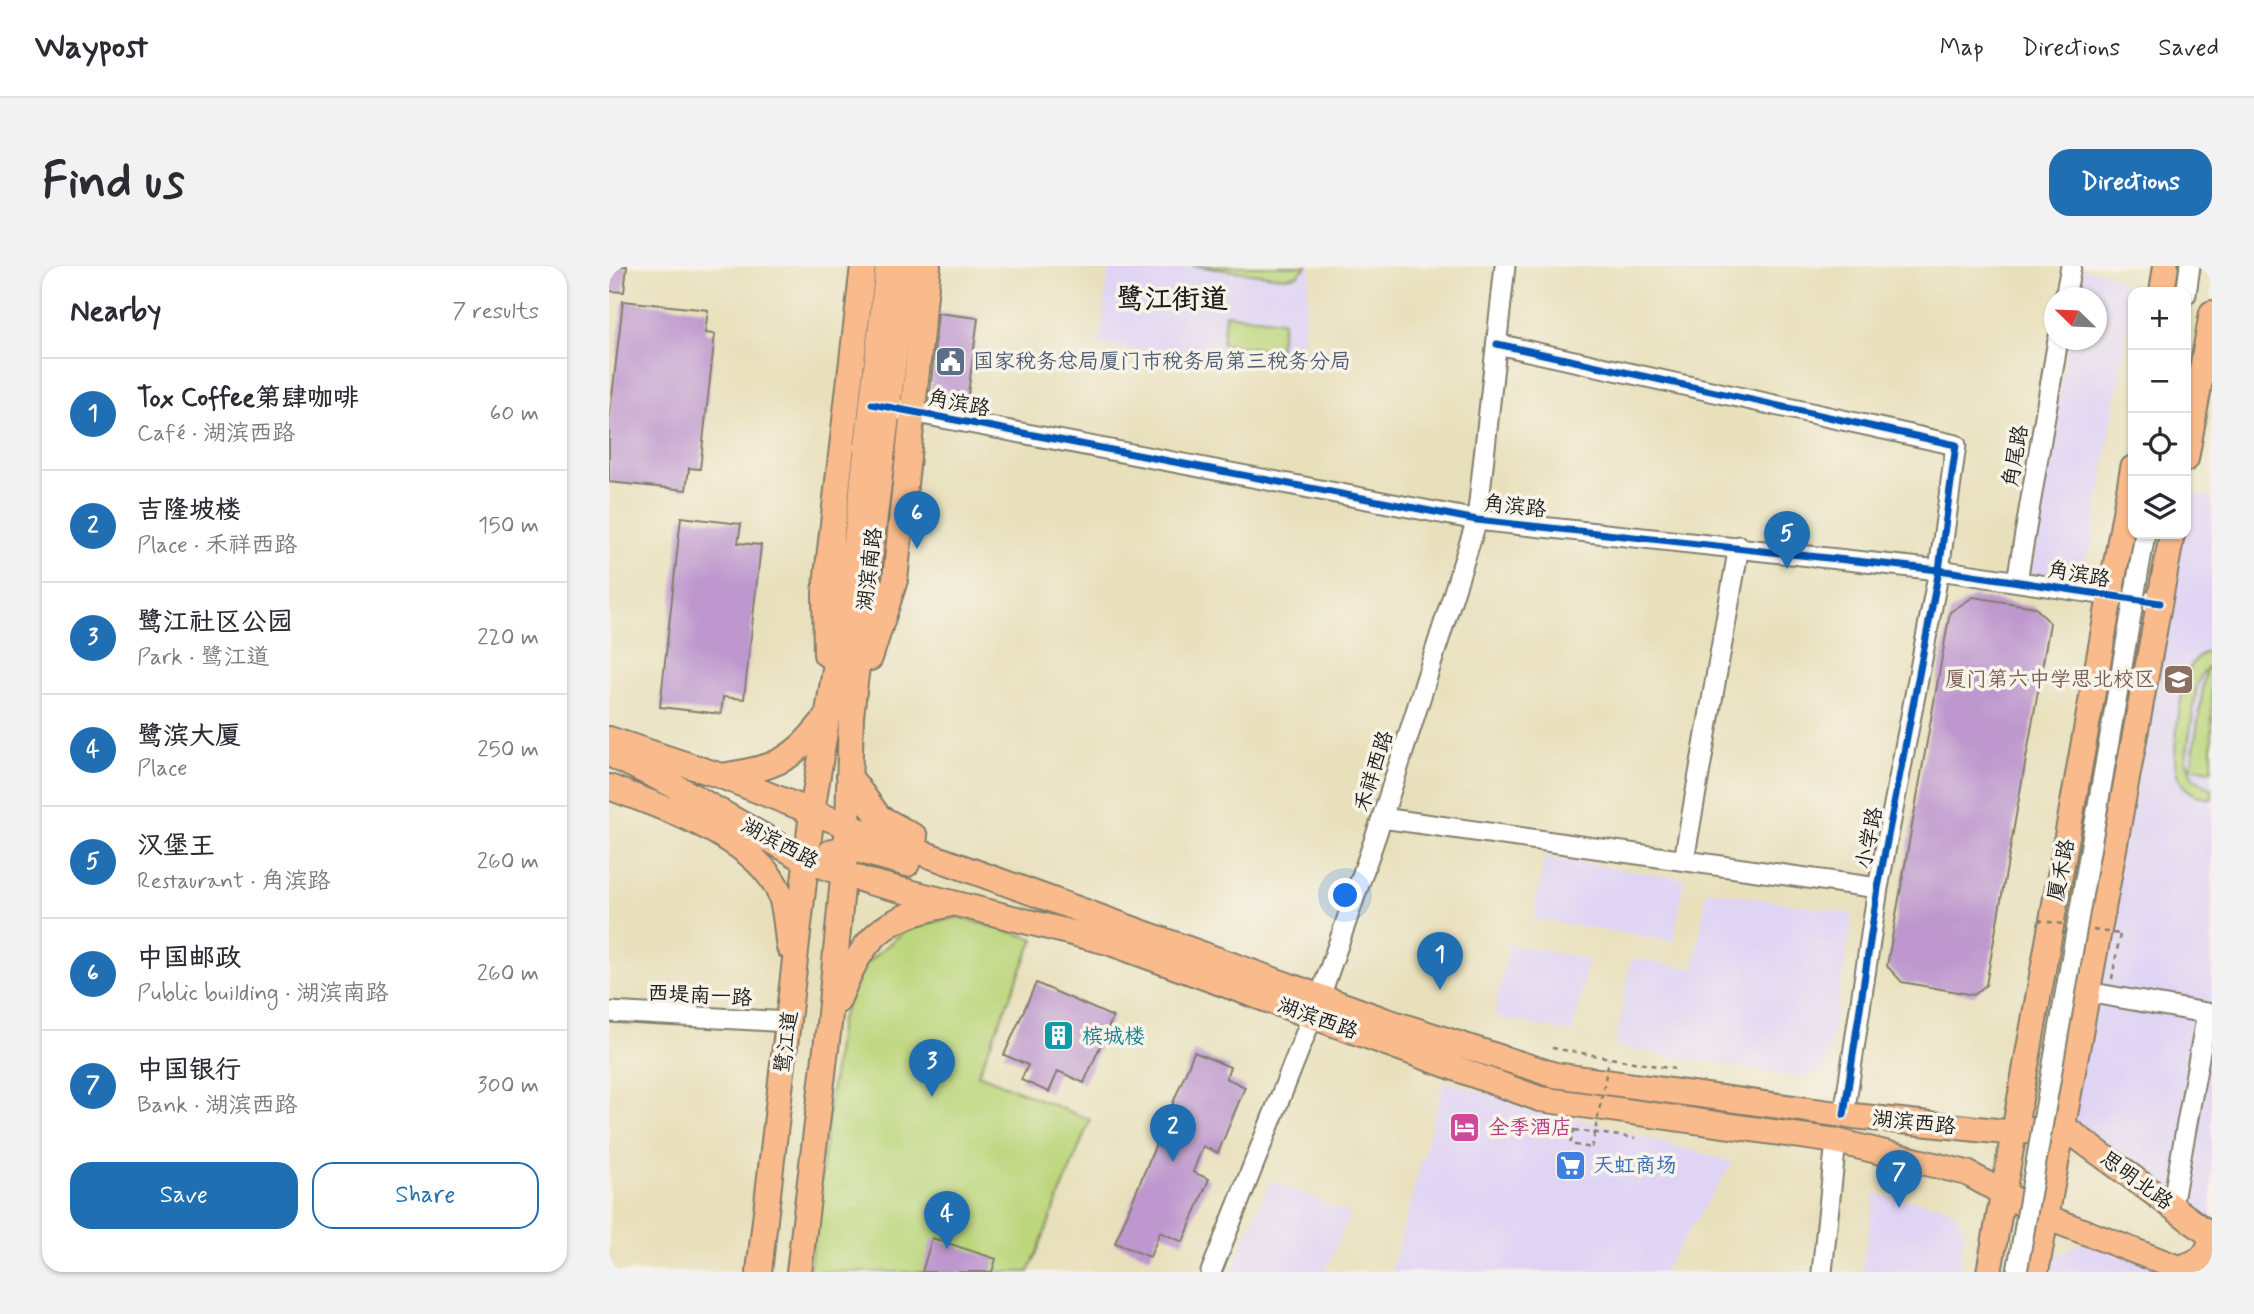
<!DOCTYPE html>
<html lang="en">
<head>
<meta charset="utf-8">
<style>
  :root { --surface:#fff; --page:#f2f2f3; --text:#2b2b33; --muted:#7c7c81; --line:#e1e1e2; --accent:#1f6fb2 }
  body { margin:0; font-family:Mynerve,"LXGW WenKai TC",sans-serif; background:var(--page); color:var(--text) }
  .controls { position:absolute; right:21px; top:21px; display:grid; overflow:hidden; border-radius:14px; box-shadow:0 2px 5px #0004 }
  .controls button { width:63px; height:63px; display:grid; place-items:center; padding:0; border:0; border-bottom:2px solid var(--line); background:var(--surface); color:var(--text); font:35px sans-serif }
  .compass { position:absolute; left:1435px; top:21px; width:63px; height:63px; border-radius:50%; background:var(--surface); box-shadow:0 2px 5px #0004; rotate:293deg }
  .you { position:absolute; left:737px; top:630px; width:24px; height:24px; margin:-18px; border:5px solid #fff; border-radius:50%; background:#1a73e8; box-shadow:0 0 0 10px #1a73e833 }
  .badge { display:grid; place-items:center; width:46px; height:46px; border-radius:50%; background:var(--accent); color:#fff; font-size:23px; font-weight:700 }
  .pin { position:absolute; translate:-50% -58px; filter:drop-shadow(0 2px 4px #0008) }
  .pin::after { content:''; position:absolute; top:37px; width:24px; height:21px; background:inherit; clip-path:polygon(0 0,100% 0,50% 100%) }
  .list { margin:0; padding:0; list-style:none }
  h2 { display:flex; justify-content:space-between; align-items:center; height:91px; margin:0; padding:0 28px; font-size:30px }
  h2 small { font-size:23px; font-weight:400; color:var(--muted) }
  .list li { display:grid; grid-template-columns:46px 1fr auto; gap:21px; align-items:center; box-sizing:border-box; height:112px; padding:0 28px; border-top:2px solid var(--line) }
  .list b { display:block; font-size:26px; white-space:nowrap }
  .list p { margin:0; font-size:23px; white-space:nowrap; color:var(--muted) }
  .list em { font-size:23px; font-style:normal; color:var(--muted) }
  .actions { display:flex; gap:14px; padding:21px 28px }
  .actions a { flex:1; padding:16px 0; border:2px solid var(--accent); border-radius:21px; text-align:center; font-size:24px; color:var(--accent) }
  .actions .main { background:var(--accent); color:#fff }
  .icon { flex:none; width:38px; height:38px; fill:none; stroke:currentColor; stroke-width:2; stroke-linecap:round; stroke-linejoin:round }
  .map { position:relative; flex:none; width:1603px; height:1006px; overflow:hidden; border-radius:21px }
  header { display:flex; align-items:center; gap:42px; box-sizing:border-box; height:98px; padding:0 35px; background:var(--surface); border-bottom:2px solid var(--line) }
  header strong { font-size:33px }
  nav { display:flex; gap:38px; margin-inline-start:auto; font-size:24px }
  .intro { display:flex; align-items:center; justify-content:space-between; box-sizing:border-box; height:168px; padding:0 42px }
  h1 { margin:0; font-size:49px }
  .button { padding:18px 32px; border-radius:21px; background:var(--accent); color:#fff; font-size:24px; font-weight:700 }
  main { display:flex; gap:42px; padding:0 42px }
  aside { flex:1; background:var(--surface); border-radius:21px; box-shadow:0 2px 5px #0004 }
  .map>svg:first-child { display:block }
  .built { fill:#e0d4f4 }
  .green { fill:#bcd67c; stroke:#6c794c; stroke-width:2 }
  .building { fill:#bd97ce }
  .lines { fill:none; stroke-linecap:round; stroke-linejoin:round }
  .minor-casing { stroke:#827e6c; stroke-width:23 }
  .major-casing { stroke:#827e6c; stroke-width:28 }
  .path { stroke:#827e6c; stroke-width:2.5; stroke-dasharray:5 5; stroke-linecap:butt }
  .minor { stroke:#fff; stroke-width:19 }
  .major { stroke:#fabb8c; stroke-width:24 }
  .minor-bridge-casing { stroke:#827e6c; stroke-width:23; stroke-linecap:butt }
  .path-bridge { stroke:#827e6c; stroke-width:2.5; stroke-dasharray:5 5; stroke-linecap:butt }
  .minor-bridge { stroke:#fff; stroke-width:19 }
  .cycleway-casing { stroke:#f7f3e8; stroke-width:11 }
  .cycleway { stroke:#0057b8; stroke-width:7 }
  .labels { text-anchor:middle; stroke-width:7; stroke-linejoin:round; paint-order:stroke }
  .service-label { font-size:21px; fill:#4e5e75; stroke:#f7f3e8; text-anchor:start }
  .street-label { font-size:21px; fill:#1c1c1c; stroke:#f7f3e8 }
  .education-label { font-size:21px; fill:#785e54; stroke:#f7f3e8; text-anchor:end }
  .culture-label { font-size:21px; fill:#0d838f; stroke:#f7f3e8; text-anchor:start }
  .hotel-label { font-size:21px; fill:#b23c85; stroke:#f7f3e8; text-anchor:start }
  .shop-label { font-size:21px; fill:#366cbe; stroke:#f7f3e8; text-anchor:start }
  .district-label { font-size:28px; font-weight:bold; fill:#1c1c1c; stroke:#f7f3e8 }
</style>
</head>
<body>
<header>
<strong>Waypost</strong>
<nav><a>Map</a><a>Directions</a><a>Saved</a></nav>
</header>
<div class="intro"><h1>Find us</h1><a class="button">Directions</a></div>
<main>
<aside>
<h2>Nearby<small>7 results</small></h2>
<ul class="list">
<li><span class="badge">1</span><div><b>Tox Coffee第肆咖啡</b><p>Café · 湖滨西路</p></div><em>60 m</em></li>
<li><span class="badge">2</span><div><b>吉隆坡楼</b><p>Place · 禾祥西路</p></div><em>150 m</em></li>
<li><span class="badge">3</span><div><b>鹭江社区公园</b><p>Park · 鹭江道</p></div><em>220 m</em></li>
<li><span class="badge">4</span><div><b>鹭滨大厦</b><p>Place</p></div><em>250 m</em></li>
<li><span class="badge">5</span><div><b>汉堡王</b><p>Restaurant · 角滨路</p></div><em>260 m</em></li>
<li><span class="badge">6</span><div><b>中国邮政</b><p>Public building · 湖滨南路</p></div><em>260 m</em></li>
<li><span class="badge">7</span><div><b>中国银行</b><p>Bank · 湖滨西路</p></div><em>300 m</em></li>
</ul>
<div class="actions"><a class="main">Save</a><a>Share</a></div>
</aside>
<div class="map">
<svg width="1603" height="1006" viewBox="0 0 1603 1006">
  <rect width="100%" height="100%" fill="#f7f3e8"/>
  <filter id="ink" filterUnits="userSpaceOnUse"><feTurbulence type="fractalNoise" baseFrequency=".0143" numOctaves="2"/><feDisplacementMap in="SourceGraphic" scale="14" xChannelSelector="R" yChannelSelector="G"/><feConvolveMatrix kernelMatrix="1 2 1 2 8 2 1 2 1" color-interpolation-filters="sRGB"/></filter>
  <filter id="wash" filterUnits="userSpaceOnUse"><feTurbulence type="fractalNoise" baseFrequency=".00686" numOctaves="4" result="noise"/><feDisplacementMap in="SourceGraphic" scale="28" xChannelSelector="R" yChannelSelector="G"/><feGaussianBlur stdDeviation="1.57" result="paint"/><feColorMatrix in="noise" values="0 0 0 0 0 0 0 0 0 0 0 0 0 0 0 0 0 1.4 0 .05"/><feComposite in="paint" operator="in"/></filter>
  <g filter="url(#wash)">
    <rect width="100%" height="100%" fill="#e8e0bb"/>
    <path class="built" d="M500 0H702L690 103 490 79Z
      M1471 2 1500 7 1514 17 1522 39 1482 285 1470 303 1453 314 1422 308 1459 74H1488V32L1466 31Z
      M1577 226 1603 230V742L1484 722 1560 268H1577Z
      M935 591 1075 613 1065 675 925 653Z
      M1098 624 1244 648 1217 806 1187 811 1006 781 1022 692 1085 703Z
      M900 678 979 693 964 767 885 751Z
      M1481 736 1603 755V960L1462 855Z
      M835 815 1124 896 1054 1006H782Z
      M662 914 741 948 716 1006H622Z
      M1266 928 1335 940 1348 948 1356 966 1350 1006H1252Z
      M1473 977 1569 1006H1439L1442 992Z"/>
    <path class="green" d="M584 0H698L688 9 674 11Z
      M616 48 674 55 670 85 613 78Z
      M1603 383V398L1593 408 1588 420 1577 493 1584 512 1603 523V533C1588 531 1575 525 1569 511 1561 493 1572 423 1580 404 1584 394 1593 387 1603 383Z
      M1597 403 1603 404V504L1582 501Z
      M351 651 425 673 369 808 481 854 420 1006H200L231 755 254 700 300 661Z"/>
    <g id="blocks">
      <path class="building" d="M0 0H18L15 26 0 25Z
        M14 35 99 44 96 67 106 68 91 203 80 202 77 224 0 216V157Z
        M329 47 369 52 357 143 320 137Z
        M72 251 132 258 129 277 152 279 135 433 114 431 112 448 51 441Z
        M1364 331 1426 341 1441 357 1377 719 1365 729 1293 716 1278 700 1341 346Z
        M427 717 504 751 475 817 449 805 440 826 412 814 419 799 395 789Z
        M585 786 621 801 617 812 636 821 609 887 594 880 584 906 600 913 574 976 551 966 541 991 506 977Z
        M323 972 387 993 383 1006H313Z"/>
    </g>
  </g>
  <g filter="url(#ink)">
    <use href="#blocks" fill-opacity="0" stroke="#827e6c" stroke-width="2"/>
    <g class="lines">
      <defs>
        <path id="minor" d="M1577 28 1581 0
          M1456 32 1462 0
          M888 78 1347 179 1330 304 1269 622 1235 849
          M292 144 868 254 1330 304 1551 337
          M1408 315 1449 74
          M773 552 1269 622
          M1075 594 1130 280
          M1478 726 1603 748
          M0 746 180 756
          M1563 940 1598 747
          M602 1006 711 731 773 552 868 254 896 0
          M1213 1006 1227 875"/>
        <path id="major" d="M1553 26 1557 0
          M1577 193 1603 47
          M217 388 216 327 254 0
          M261 392 286 314 319 0
          M0 473 112 510 239 560 775 754 946 809 1235 849 1406 867 1452 859 1603 970
          M0 488 64 519 198 595 260 616 499 676 931 833 1227 875 1358 907 1437 951 1580 1006
          M113 510C169 501 184 495 219 449
          M240 510 270 551 306 571
          M0 521C54 542 148 571 171 628 177 644 177 664 180 681
          M222 586 237 581 298 598
          M229 735C254 671 271 653 338 639
          M1569 1002C1589 997 1601 991 1602 969
          M150 1006 203 546 248 266 279 0
          M190 1006 220 758 239 560 242 450 296 0
          M1380 1006 1524 202
          M1427 1006 1563 268"/>
      </defs>
      <use href="#minor" class="minor-casing"/>
      <use href="#major" class="major-casing"/>
      <path class="path" d="M1503 713 1511 668
        M943 782 1065 803
        M944 860 965 864 961 878 983 882
        M965 864 1026 872"/>
      <use href="#minor" class="minor"/>
      <use href="#major" class="major"/>
      <defs>
        <path id="minor-bridge" d="M1408 1006 1536 268"/>
      </defs>
      <use href="#minor-bridge" class="minor-bridge-casing"/>
      <path class="path-bridge" d="M1429 654 1453 658
        M1484 664 1511 668
        M983 882 1000 793"/>
      <use href="#minor-bridge" class="minor-bridge"/>
      <defs>
        <path id="cycleway" d="M888 78 1347 179 1330 304 1269 622 1235 849
          M263 138 868 254 1330 304 1551 337"/>
      </defs>
      <use href="#cycleway" class="cycleway-casing"/>
      <use href="#cycleway" class="cycleway"/>
    </g>
  </g>
  <defs>
    <symbol id="civic-square" viewBox="-11 -11 22 22"><rect x="-9" y="-9" width="18" height="18" rx="4" fill="#5c6f8a" stroke="#f7f3e8"/><path d="M-.6-6.5H3V-4.5H.6V-3L4-1V1h2V6H-6V1h2V-1L-.6-3ZM-1.2 2.5V6h2.4V2.5Z" fill="#fff"/></symbol>
    <symbol id="school-square" viewBox="-11 -11 22 22"><rect x="-9" y="-9" width="18" height="18" rx="4" fill="#8d6e63" stroke="#f7f3e8"/><path d="M0-5L7-2L0 1L-7-2ZM-4 1L0 2.5L4 1V4Q0 6-4 4Z" fill="#fff"/></symbol>
    <symbol id="building-square" viewBox="-11 -11 22 22"><rect x="-9" y="-9" width="18" height="18" rx="4" fill="#0f9aa8" stroke="#f7f3e8"/><path d="M-4-6H4V6H1V3H-1V6H-4ZM-2.5-4.3h1.7v1.8h-1.7ZM.8-4.3h1.7v1.8H.8ZM-2.5-1h1.7V.8h-1.7ZM.8-1h1.7V.8H.8Z" fill="#fff"/></symbol>
    <symbol id="hotel-square" viewBox="-11 -11 22 22"><rect x="-9" y="-9" width="18" height="18" rx="4" fill="#d1479c" stroke="#f7f3e8"/><path d="M-6-4.5h1.5V1H6V5H4.5V3h-9V5H-6ZM-4 0a1.8 1.8 0 1 1 3.6 0ZM.5 0V-2.5h3Q6-2.5 6 0Z" fill="#fff"/></symbol>
    <symbol id="supermarket-square" viewBox="-11 -11 22 22"><rect x="-9" y="-9" width="18" height="18" rx="4" fill="#3f7fe0" stroke="#f7f3e8"/><path d="M-6-5.5h2.5l.6 2H6L4.5 2H-2.5L-4.4-4H-6ZM-1.5 3.2a1.3 1.3 0 1 0 .1 0ZM3 3.2a1.3 1.3 0 1 0 .1 0Z" fill="#fff"/></symbol>
  </defs>
  <g fill-rule="evenodd">
    <use href="#civic-square" x="324" y="78" width="35" height="35"/>
    <use href="#school-square" x="1552" y="396" width="35" height="35"/>
    <use href="#building-square" x="432" y="752" width="35" height="35"/>
    <use href="#hotel-square" x="838" y="844" width="35" height="35"/>
    <use href="#supermarket-square" x="944" y="882" width="35" height="35"/>
  </g>
  <g class="labels">
    <g class="service-label">
      <text x="364" y="102">国家税务总局厦门市税务局第三税务分局</text>
    </g>
    <g class="street-label">
      <text transform="translate(350 137) rotate(11)" y="7">角滨路</text>
      <text transform="translate(1406 190) rotate(-80)" y="7">角尾路</text>
      <text transform="translate(906 240) rotate(6)" y="7">角滨路</text>
      <text transform="translate(260 303) rotate(-83)" y="7">湖滨南路</text>
      <text transform="translate(1470 308) rotate(10)" y="7">角滨路</text>
      <text transform="translate(764 505) rotate(-72)" y="7">禾祥西路</text>
      <text transform="translate(1260 572) rotate(-79)" y="7">小学路</text>
      <text transform="translate(171 577) rotate(28)" y="7">湖滨西路</text>
      <text transform="translate(1452 604) rotate(-79)" y="7">厦禾路</text>
      <text transform="translate(91 729) rotate(3)" y="7">西堤南一路</text>
      <text transform="translate(709 752) rotate(20)" y="7">湖滨西路</text>
      <text transform="translate(177 776) rotate(-83)" y="7">鹭江道</text>
      <text transform="translate(1305 856) rotate(6)" y="7">湖滨西路</text>
      <text transform="translate(1528 914) rotate(36)" y="7">思明北路</text>
    </g>
    <g class="education-label">
      <text x="1546" y="420">厦门第六中学思北校区</text>
    </g>
    <g class="culture-label">
      <text x="473" y="777">槟城楼</text>
    </g>
    <g class="hotel-label">
      <text x="879" y="868">全季酒店</text>
    </g>
    <g class="shop-label">
      <text x="984" y="906">天虹商场</text>
    </g>
    <g class="district-label">
      <text x="563" y="42">鹭江街道</text>
    </g>
  </g>
</svg>
<div class="controls">
<button>+</button>
<button>−</button>
<button><svg class="icon" aria-label="locate" viewBox="0 0 24 24"><circle cx="12" cy="12" r="6"/><path d="M12 2v4M12 18v4M2 12h4M18 12h4"/></svg></button>
<button><svg class="icon" aria-label="layers" viewBox="0 0 24 24"><path d="M12 4l9 5-9 5-9-5zM3 14l9 5 9-5"/></svg></button>
</div>
<svg class="compass" viewBox="-18 -18 36 36"><path d="M0-13l5 13h-10z" fill="#e53935"/><path d="M0 13l5-13h-10z" fill="#7c7c81"/></svg>
<div class="you"></div>
<div class="pin badge" style="left:831px;top:724px">1</div>
<div class="pin badge" style="left:564px;top:896px">2</div>
<div class="pin badge" style="left:323px;top:831px">3</div>
<div class="pin badge" style="left:338px;top:983px">4</div>
<div class="pin badge" style="left:1178px;top:303px">5</div>
<div class="pin badge" style="left:308px;top:283px">6</div>
<div class="pin badge" style="left:1290px;top:942px">7</div>
</div>
</main>
</body>
</html>
